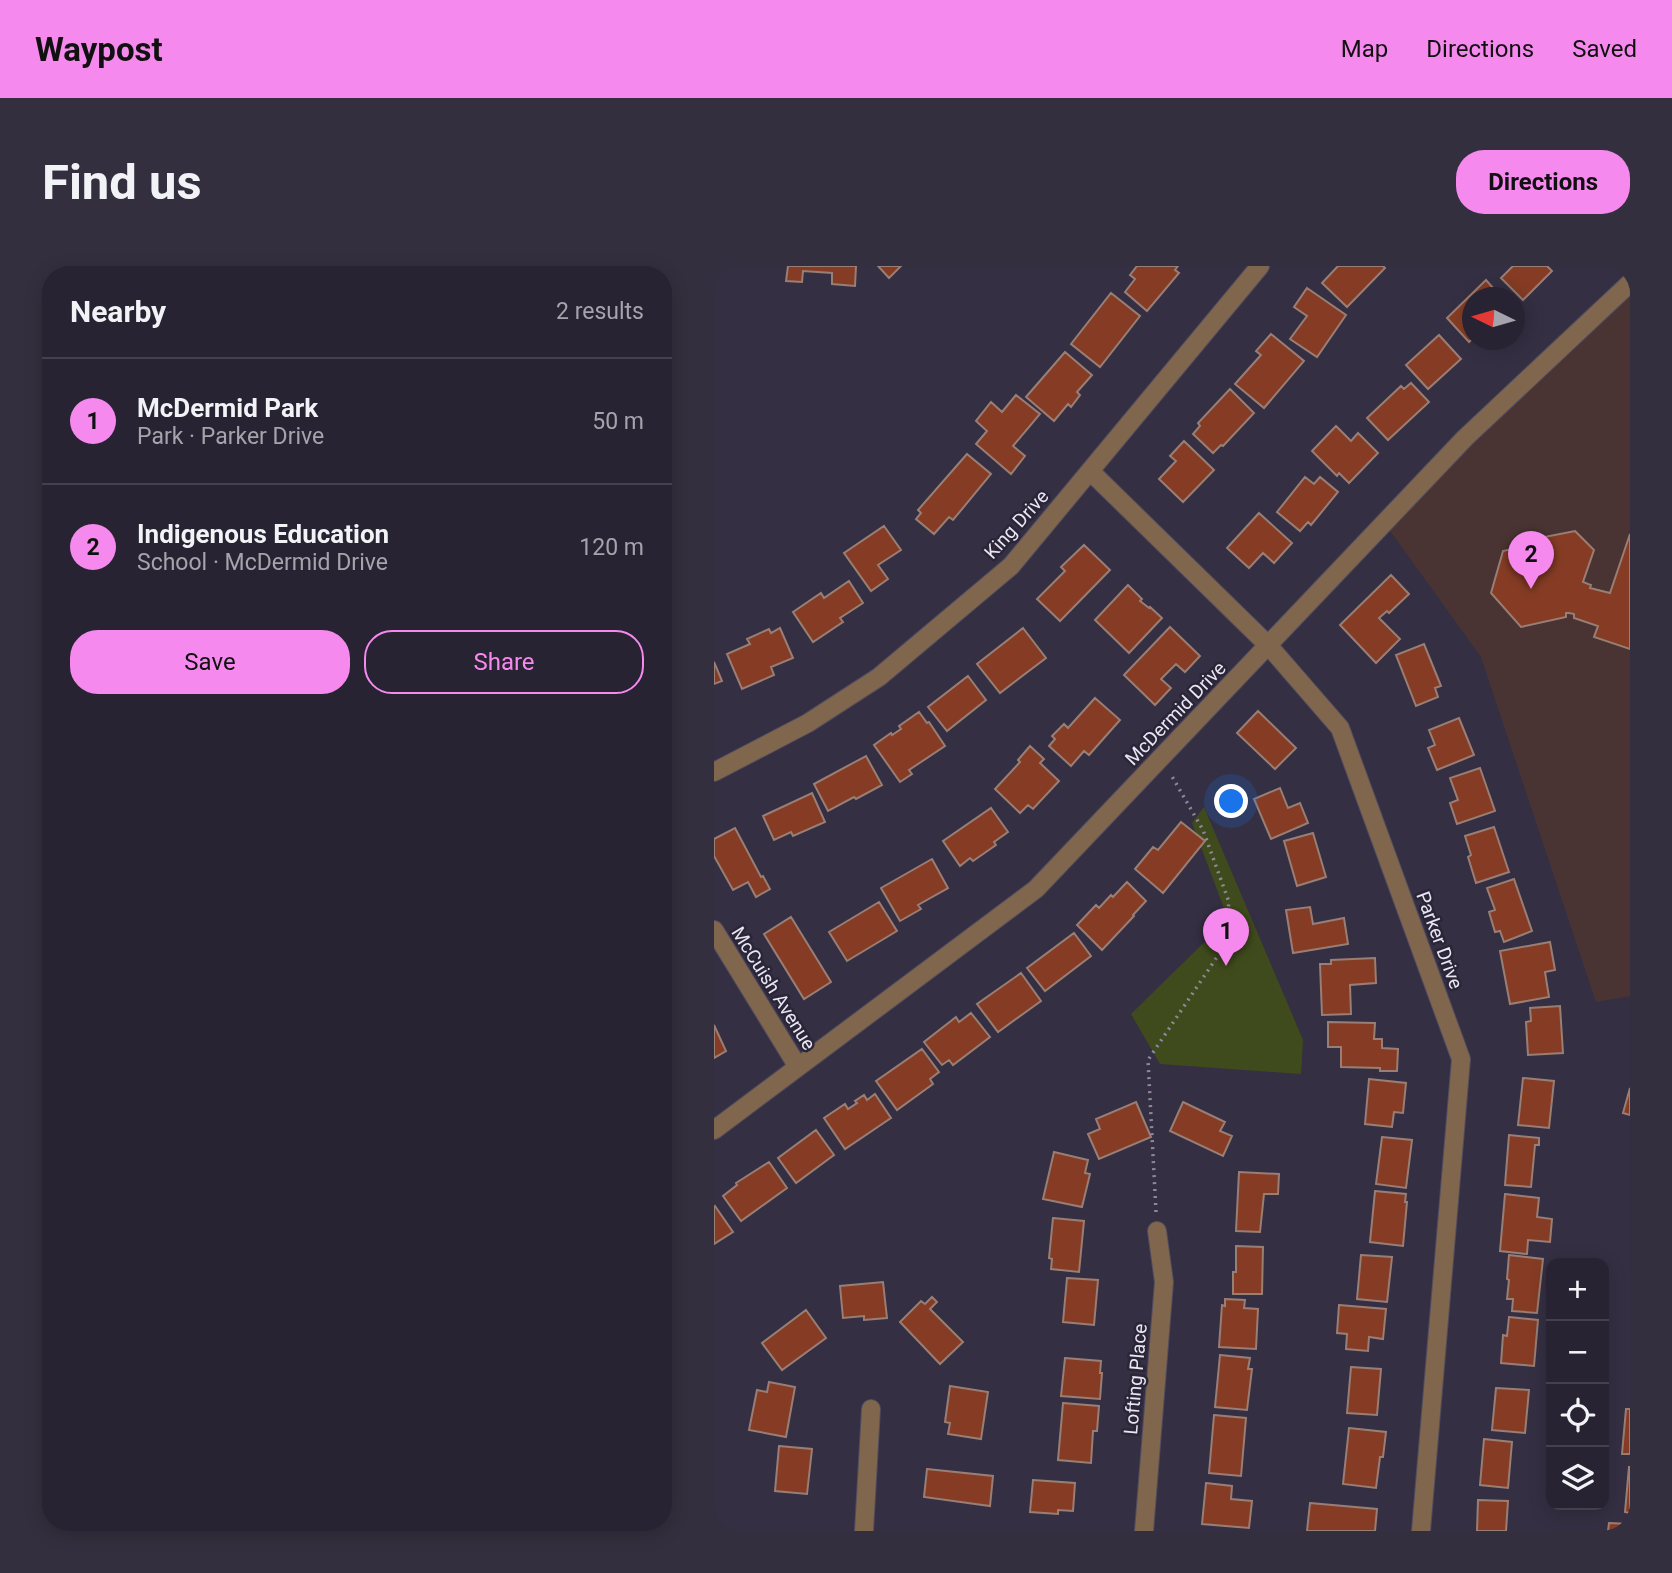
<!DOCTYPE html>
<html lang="en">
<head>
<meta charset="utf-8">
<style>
  :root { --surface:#282332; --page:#342f3e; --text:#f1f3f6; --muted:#a5a4ac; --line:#44404d; --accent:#f689ed }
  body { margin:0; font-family:Roboto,sans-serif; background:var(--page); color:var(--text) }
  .controls { position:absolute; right:21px; bottom:21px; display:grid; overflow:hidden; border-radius:14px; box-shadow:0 4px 18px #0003 }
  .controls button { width:63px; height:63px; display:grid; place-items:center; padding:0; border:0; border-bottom:2px solid var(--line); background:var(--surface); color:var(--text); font:35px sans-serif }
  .compass { position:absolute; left:748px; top:21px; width:63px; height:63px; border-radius:50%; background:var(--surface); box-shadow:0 4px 18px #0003; rotate:275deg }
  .you { position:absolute; left:518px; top:536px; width:24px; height:24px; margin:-18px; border:5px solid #fff; border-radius:50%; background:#1a73e8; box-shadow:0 0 0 10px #1a73e833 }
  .badge { display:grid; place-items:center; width:46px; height:46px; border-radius:50%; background:var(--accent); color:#111; font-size:23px; font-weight:700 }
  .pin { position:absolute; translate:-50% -58px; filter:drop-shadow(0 2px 4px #0008) }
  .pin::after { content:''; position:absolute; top:37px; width:24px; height:21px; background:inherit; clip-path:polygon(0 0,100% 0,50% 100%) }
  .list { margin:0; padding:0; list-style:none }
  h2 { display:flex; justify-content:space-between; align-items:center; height:91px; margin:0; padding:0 28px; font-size:30px }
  h2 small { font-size:23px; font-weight:400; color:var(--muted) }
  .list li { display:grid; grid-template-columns:46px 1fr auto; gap:21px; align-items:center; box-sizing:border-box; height:126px; padding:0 28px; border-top:2px solid var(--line) }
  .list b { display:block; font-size:26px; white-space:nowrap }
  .list p { margin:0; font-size:23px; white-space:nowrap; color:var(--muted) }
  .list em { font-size:23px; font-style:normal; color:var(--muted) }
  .actions { display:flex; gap:14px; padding:21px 28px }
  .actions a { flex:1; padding:16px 0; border:2px solid var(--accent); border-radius:28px; text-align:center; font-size:24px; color:var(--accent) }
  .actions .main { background:var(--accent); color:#111 }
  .icon { flex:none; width:38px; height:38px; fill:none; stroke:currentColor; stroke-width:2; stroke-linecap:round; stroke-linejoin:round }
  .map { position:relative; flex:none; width:916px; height:1265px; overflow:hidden; border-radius:28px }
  header { display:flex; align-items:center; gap:42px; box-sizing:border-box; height:98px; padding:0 35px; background:var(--accent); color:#111 }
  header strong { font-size:33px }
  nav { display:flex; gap:38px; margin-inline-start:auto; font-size:24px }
  .intro { display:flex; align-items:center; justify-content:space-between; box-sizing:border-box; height:168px; padding:0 42px }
  h1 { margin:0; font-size:49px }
  .button { padding:18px 32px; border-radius:28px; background:var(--accent); color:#111; font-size:24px; font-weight:700 }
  main { display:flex; gap:42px; padding:0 42px }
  aside { flex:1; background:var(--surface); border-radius:28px; box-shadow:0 4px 18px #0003 }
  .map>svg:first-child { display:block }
  .education { fill:#493433 }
  .green { fill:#404b1d }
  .building { fill:#863c24; stroke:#987e75; stroke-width:2 }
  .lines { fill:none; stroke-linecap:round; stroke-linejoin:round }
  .street-casing { stroke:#524c5f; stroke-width:20 }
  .path { stroke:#8e899a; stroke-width:3.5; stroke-dasharray:2 5; stroke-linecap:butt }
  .street { stroke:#7f664d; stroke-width:18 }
  .labels { text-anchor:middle; stroke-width:5; stroke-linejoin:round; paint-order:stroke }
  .street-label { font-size:19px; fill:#eae7f4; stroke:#2b2538 }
</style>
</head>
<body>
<header>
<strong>Waypost</strong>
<nav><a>Map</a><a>Directions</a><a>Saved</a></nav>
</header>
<div class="intro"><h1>Find us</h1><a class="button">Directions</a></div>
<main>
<aside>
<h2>Nearby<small>2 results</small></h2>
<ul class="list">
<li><span class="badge">1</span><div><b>McDermid Park</b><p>Park · Parker Drive</p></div><em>50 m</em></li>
<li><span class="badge">2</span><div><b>Indigenous Education</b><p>School · McDermid Drive</p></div><em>120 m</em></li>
</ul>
<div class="actions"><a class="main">Save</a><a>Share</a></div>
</aside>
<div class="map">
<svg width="916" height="1265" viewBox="0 0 916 1265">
  <rect width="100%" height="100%" fill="#352f43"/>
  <path class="education" d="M916 4V730L882 736 767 391 669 255Z"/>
  <path class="green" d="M490 541 589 774 587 808 446 798 417 748 514 653 478 557Z"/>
  <path class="building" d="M74 0H142L141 20 118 18V7L89 5 88 16 72 15Z
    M164 0H187L175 12Z
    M423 0H464L461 4 465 7 433 45 411 26 421 13 416 9Z
    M624 0H669L671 2 633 41 608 17Z
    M799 0H833L838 5 809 34 787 12Z
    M772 14 788 32H758V73L755 76 733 52Z
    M593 22 632 49 603 91 576 73 593 50 580 41Z
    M397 27 426 50 386 101 357 78Z
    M557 68 590 95 550 142 521 118 547 89 542 85Z
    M725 69 747 93 714 123 692 99Z
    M351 86 378 109 363 126 366 129 357 141 354 138 340 155 312 131Z
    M697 117 715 136 674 174 653 152 687 120 690 123Z
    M516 123 540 147 509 180 507 179 499 187 479 168 486 160 484 157Z
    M302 129 326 148 299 180 311 190 297 208 262 178 273 165 262 155 277 136 288 146Z
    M622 160 637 175 644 167 664 187 635 217 625 207 623 210 598 185Z
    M470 175 500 204 469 236 445 213 462 195 456 190Z
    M253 188 277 208 239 254 235 251 220 268 202 253 207 247 204 244Z
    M591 211 600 218 606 211 624 226 597 259 594 256 586 265 563 246Z
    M545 247 578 277 560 297 549 287 535 302 513 282Z
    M170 260 187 284 164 299 174 313 157 325 130 287Z
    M861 265 880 284 869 316 877 319 876 322 896 327 916 268V383L880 371 884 360 860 352V348L855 347H852V351L807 361 777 327 789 285 816 279 815 274Z
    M370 279 396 304 346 355 323 333 351 305 347 301Z
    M677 309 695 328 675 347 673 345 665 352 686 373 662 397 626 359Z
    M135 315 149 337 126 352 129 356 99 376 79 346 107 327 110 332Z
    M414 319 428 333 426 335 435 342 436 341 448 352 415 387 381 354Z
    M456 361 486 390 471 406 462 398 447 413 457 422 441 439 410 409Z
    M66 362 79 392 57 401 60 409 28 423 13 388 36 378 33 373 55 363 57 367Z
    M309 362 332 392 286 427 263 398Z
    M710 378 727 420 721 422 724 431 702 440 682 389Z
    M0 396 8 415 0 418Z
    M254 410 272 434 233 465 214 441Z
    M381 432 406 454 375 489 370 485 357 500 335 480 341 473 338 470 350 458 354 462Z
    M544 445 582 482 561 503 523 467Z
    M205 446 213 457 215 456 231 480 195 504 198 508 186 516 160 479 177 467 178 469 187 463 185 460Z
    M745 452 760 489 723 504 714 482 721 479 715 464Z
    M316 480 330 493 326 497 345 515 319 543 314 539 306 547 281 523 306 496 304 494Z
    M152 490 168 519 142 533 140 531 114 545 100 518Z
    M766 502 781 545 743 558 736 537 744 534 736 512Z
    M566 522 574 542 586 537 594 557 557 573 540 533Z
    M98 527 111 556 79 570 77 566 60 574 49 550Z
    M277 542 294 566 280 576 282 579 259 595 256 592 246 600 229 575Z
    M467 556 491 575 449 627 421 603 439 581 444 584Z
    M780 561 795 606 762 617 754 591 757 589 751 570Z
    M21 562 47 611 49 610 56 623 42 631 34 616 19 624 0 590V573Z
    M599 567 612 611 583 620 570 575Z
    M218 593 234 622 204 639 207 643 186 655 167 622Z
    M800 613 818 665 790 676 786 665 781 666 775 646 781 644 773 622Z
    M413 616 432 635 419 649 420 650 388 684 363 659 382 639 385 642 397 629 399 631Z
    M165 636 183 665 133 695 115 666Z
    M596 641 599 658 630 652 634 678 579 687 572 644Z
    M77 651 117 716 90 733 50 668Z
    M360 667 377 690 331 725 313 702Z
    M836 676 841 704 831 706 835 731 796 738 786 685Z
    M661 692 662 717 636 719 637 748 608 749 606 698H617V694Z
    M307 707 327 735 284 766 263 738Z
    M846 740 849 787 814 789 812 756 817 755 816 742Z
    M257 747 276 771 239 799 235 794 228 799 210 776 242 751 245 756Z
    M614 756 661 757 660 773H668V782L684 783 683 805H666V802L627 801V781H614Z
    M0 759 12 785 0 792Z
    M208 783 225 806 216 813 219 818 183 844 162 815Z
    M809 812 840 815 835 862 804 859Z
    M655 813 692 817 689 847 680 846 678 861 651 858Z
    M916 822V849L909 847Z
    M161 828 177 852 131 883 110 852 131 838 134 843 143 837 141 835 150 829 153 834Z
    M422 836 437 871 385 893 374 868 386 863 382 853Z
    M469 836 511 856 506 865 518 870 509 890 456 865Z
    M102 864 120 889 82 917 64 892Z
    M795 869 825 872V879H821L817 921 791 919Z
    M668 871 698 874 692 922 662 918Z
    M340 886 374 894 371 907 376 908 368 941 329 933Z
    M55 896 73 922 27 955 9 930 23 919 22 917Z
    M525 906 565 908 564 928H550L546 966 522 965Z
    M661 925 692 928 691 936H693L689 980 656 976Z
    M791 928 825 932 823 951 838 953 836 976 814 974 813 988 786 985Z
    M1 940 19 966 0 978V941Z
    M339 952 370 955 365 1006 337 1003 338 993 335 992Z
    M522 980 549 981 548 1028H519V1006H522Z
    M647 989 678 991 673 1036 643 1033Z
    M795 989 829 993 823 1047 798 1045 799 1033H793L795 1014 793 1013Z
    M353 1012 384 1014 380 1059 349 1056Z
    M169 1016 173 1052 150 1054V1050L129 1052 126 1020Z
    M218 1031 223 1036 216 1043 249 1076 226 1098 186 1056 207 1035 211 1038Z
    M511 1033 531 1034 530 1042 544 1043 542 1083 505 1081 508 1039 511 1040Z
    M625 1039 672 1043 669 1073 655 1071 654 1085 632 1083 633 1068 623 1067Z
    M92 1044 112 1072 68 1104 48 1077Z
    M795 1051 824 1054 820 1100 787 1097 789 1069 793 1070Z
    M506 1089 536 1092 534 1103H538L533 1144 501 1141Z
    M351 1092 387 1095 386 1107H388L386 1133 347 1130Z
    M637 1101 667 1103 663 1149 633 1147Z
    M55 1116 81 1121 72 1171 35 1164 43 1124 53 1126Z
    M236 1120 274 1126 267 1173 234 1168 236 1157 231 1156Z
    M782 1122 815 1124 811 1167 778 1164Z
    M349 1137 385 1140 383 1165H379L377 1197 344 1194Z
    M912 1143H916V1188H908Z
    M500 1149 532 1152 527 1210 495 1207Z
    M635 1162 672 1166 669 1191H666L662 1222 629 1218Z
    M770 1173 798 1176 794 1222 766 1219Z
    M65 1180 98 1183 93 1228 61 1225Z
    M915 1201H916V1247L911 1246Z
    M213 1203 279 1210 276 1240 210 1231Z
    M319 1214 361 1217 359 1245 344 1244V1248L316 1246Z
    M492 1217 518 1220 517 1233 538 1235 535 1262 488 1258Z
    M764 1234 794 1235 792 1265H763Z
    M596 1237 663 1243 661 1265H593Z
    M895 1257 916 1258V1265H894Z"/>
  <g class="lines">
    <defs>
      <path id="street" d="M376 205 554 379 626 462 747 793 707 1265
        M0 506 94 457 165 411 297 300 546 0
        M0 664 84 801
        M0 864 322 623 751 172 916 17
        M150 1265 157 1143
        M430 1265 450 1016 443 965"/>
    </defs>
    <use href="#street" class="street-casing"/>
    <path class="path" d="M442 946 434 794 509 682 515 636 489 564 456 507"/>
    <use href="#street" class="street"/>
  </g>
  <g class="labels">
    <g class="street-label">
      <text transform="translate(302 258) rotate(-48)" y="7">King Drive</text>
      <text transform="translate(461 447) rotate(-46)" y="7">McDermid Drive</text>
      <text transform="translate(726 674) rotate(70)" y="7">Parker Drive</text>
      <text transform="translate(60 722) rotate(58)" y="7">McCuish Avenue</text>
      <text transform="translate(421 1113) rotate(-85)" y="7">Lofting Place</text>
    </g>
  </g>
</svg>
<div class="controls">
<button>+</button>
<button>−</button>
<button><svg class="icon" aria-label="locate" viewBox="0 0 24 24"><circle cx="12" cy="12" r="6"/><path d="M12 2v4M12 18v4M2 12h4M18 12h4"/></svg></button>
<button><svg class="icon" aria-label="layers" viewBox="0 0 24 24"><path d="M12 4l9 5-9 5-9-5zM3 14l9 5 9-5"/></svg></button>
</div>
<svg class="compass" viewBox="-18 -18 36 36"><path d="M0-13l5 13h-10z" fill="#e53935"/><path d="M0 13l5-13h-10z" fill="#a5a4ac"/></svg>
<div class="you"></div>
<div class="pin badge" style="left:512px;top:700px">1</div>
<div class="pin badge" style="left:817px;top:323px">2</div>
</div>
</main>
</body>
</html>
